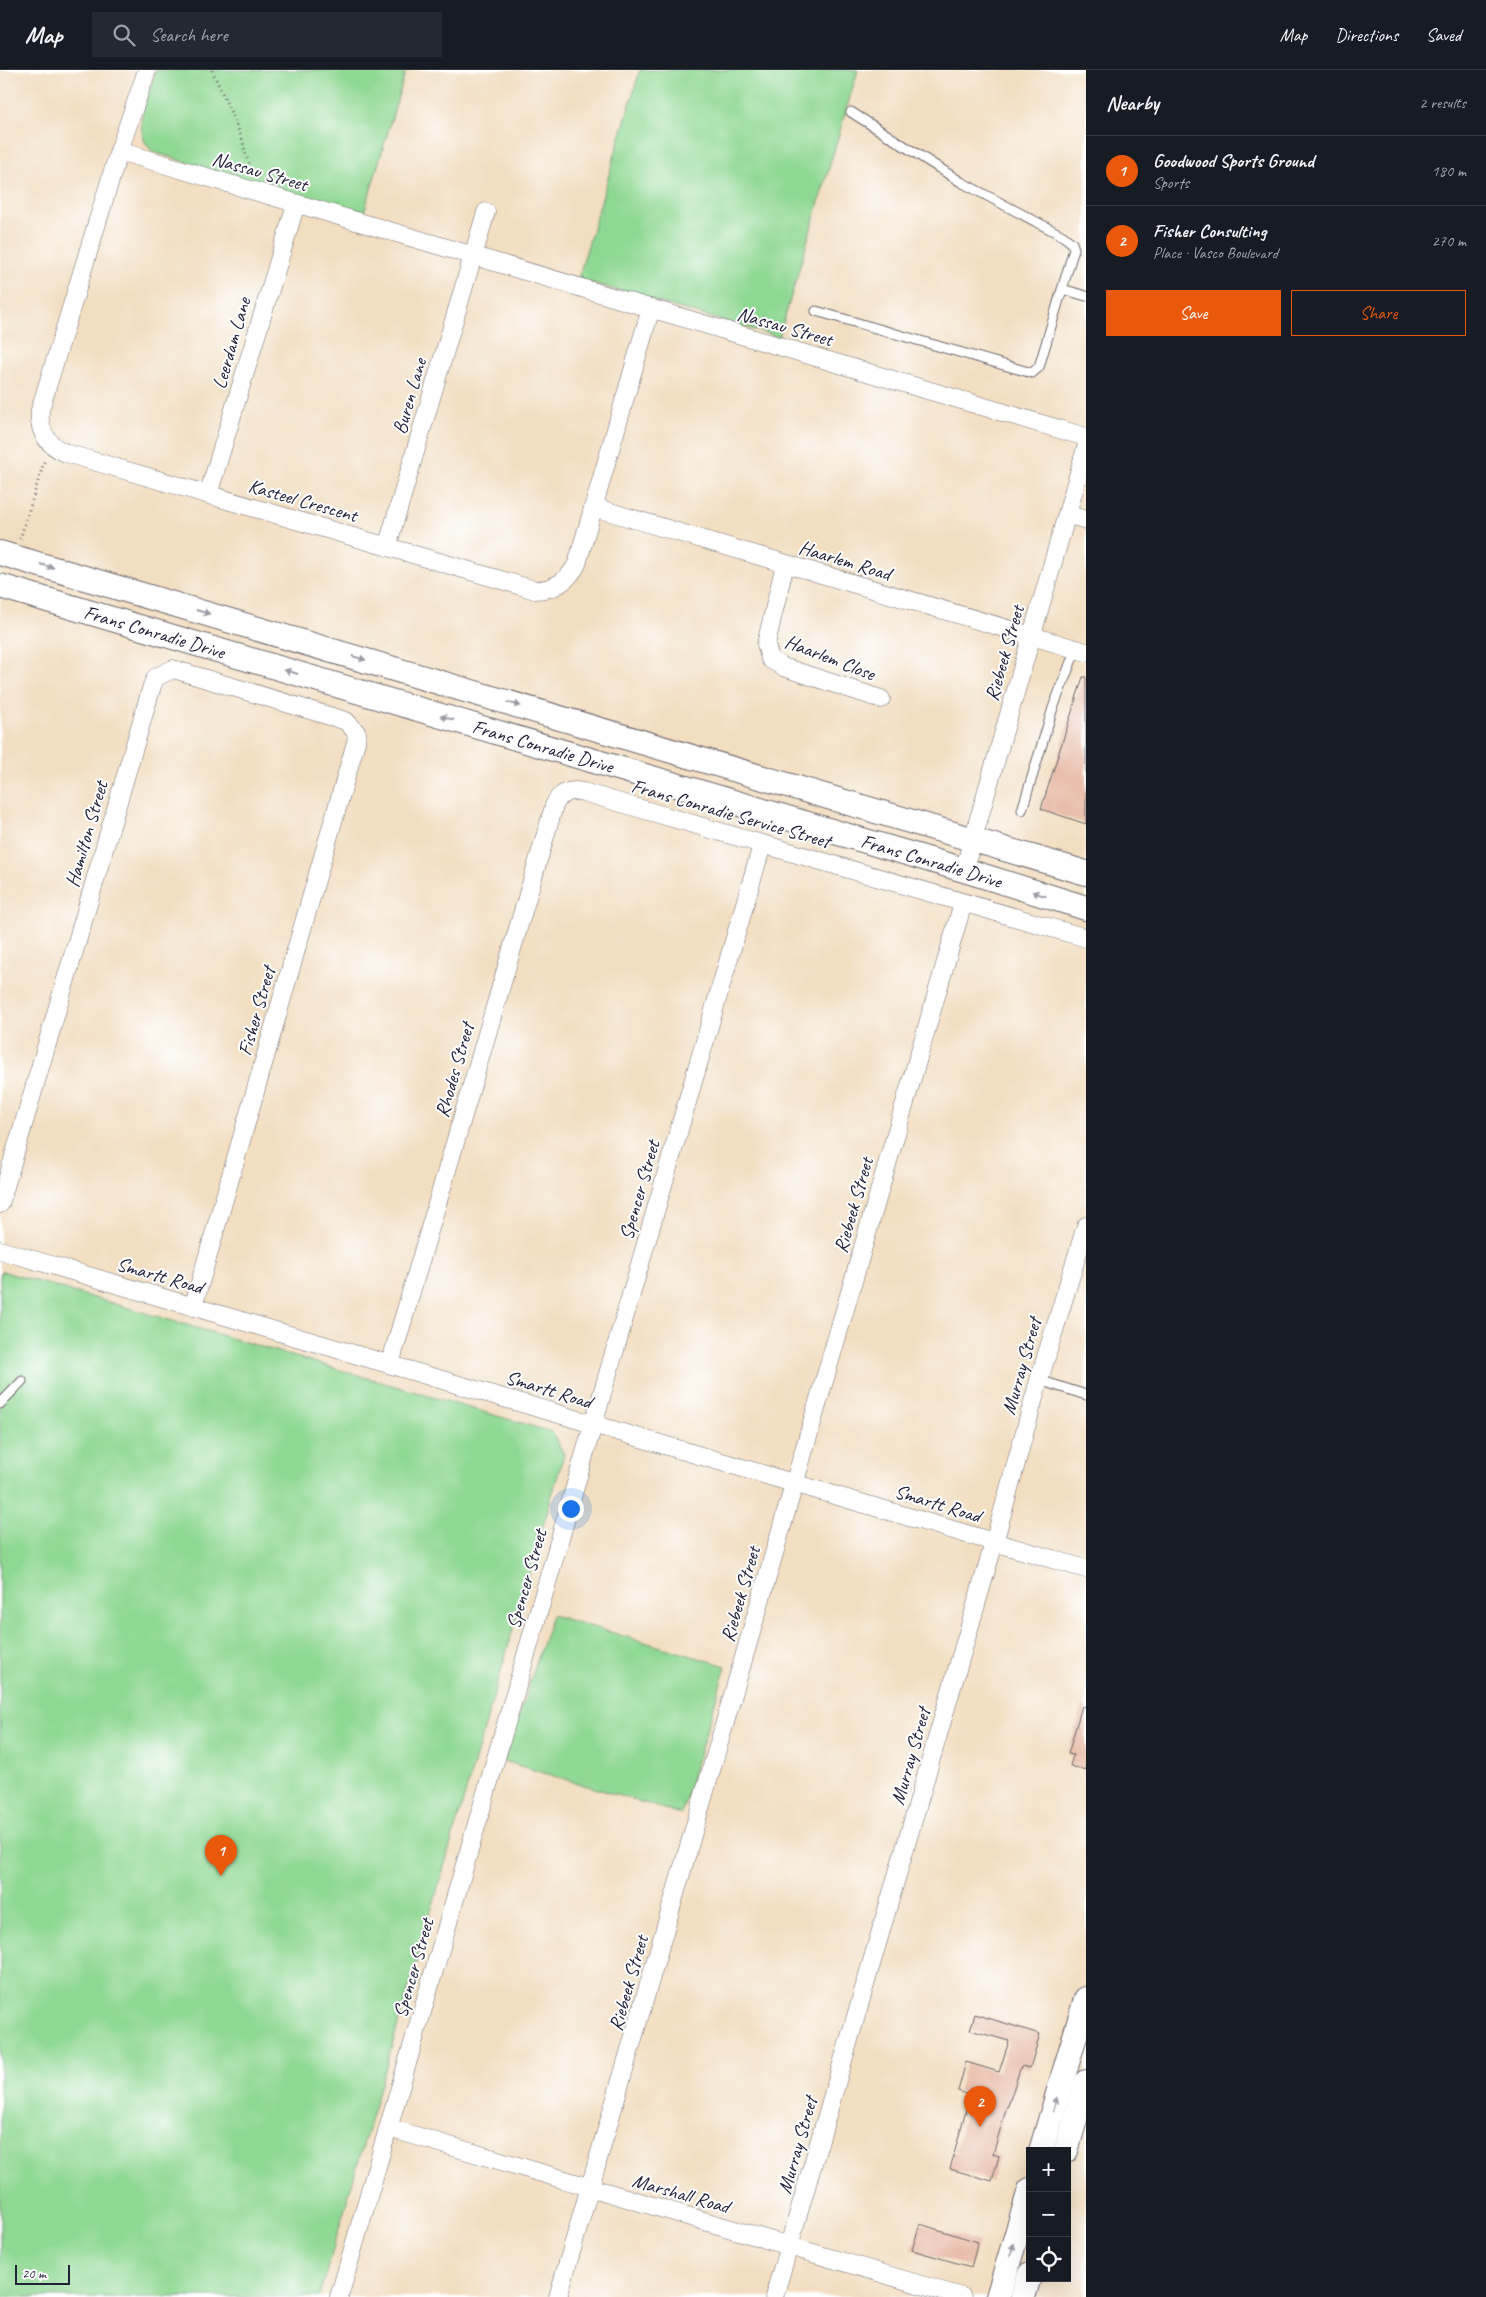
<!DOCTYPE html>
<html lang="en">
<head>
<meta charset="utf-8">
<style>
  :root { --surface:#171b24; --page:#242831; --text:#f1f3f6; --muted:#9ea1a6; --line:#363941; --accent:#ea580c }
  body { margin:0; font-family:Caveat,sans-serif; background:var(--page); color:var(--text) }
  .controls { position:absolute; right:15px; bottom:15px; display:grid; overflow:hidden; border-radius:0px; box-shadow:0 5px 20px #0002 }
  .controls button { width:45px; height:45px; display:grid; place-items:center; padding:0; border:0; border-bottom:1px solid var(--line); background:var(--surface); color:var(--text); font:25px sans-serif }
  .scale { position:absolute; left:15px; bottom:12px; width:55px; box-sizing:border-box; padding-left:5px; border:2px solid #22223b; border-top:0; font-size:14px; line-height:18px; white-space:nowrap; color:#22223b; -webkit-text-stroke:4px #fff; paint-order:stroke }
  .you { position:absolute; left:570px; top:1438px; width:18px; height:18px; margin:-12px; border:4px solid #fff; border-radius:50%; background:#1a73e8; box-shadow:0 0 0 8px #1a73e833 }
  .badge { display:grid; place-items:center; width:32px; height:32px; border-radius:50%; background:var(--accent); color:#fff; font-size:16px; font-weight:700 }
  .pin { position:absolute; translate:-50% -41px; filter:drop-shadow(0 1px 2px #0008) }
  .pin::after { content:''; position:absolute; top:26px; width:18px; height:15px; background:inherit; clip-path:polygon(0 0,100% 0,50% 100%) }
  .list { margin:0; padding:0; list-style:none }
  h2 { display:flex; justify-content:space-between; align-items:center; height:65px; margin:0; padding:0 20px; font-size:21px }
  h2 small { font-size:16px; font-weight:400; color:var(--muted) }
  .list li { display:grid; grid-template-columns:32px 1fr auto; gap:15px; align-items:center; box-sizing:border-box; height:70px; padding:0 20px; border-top:1px solid var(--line) }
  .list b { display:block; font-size:19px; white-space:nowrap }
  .list p { margin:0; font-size:16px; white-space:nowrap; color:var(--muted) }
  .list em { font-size:16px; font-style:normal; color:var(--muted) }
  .actions { display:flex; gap:10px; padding:15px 20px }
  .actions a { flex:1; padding:11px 0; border:1px solid var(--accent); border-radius:0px; text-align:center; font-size:18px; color:var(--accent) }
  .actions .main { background:var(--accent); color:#fff }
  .icon { flex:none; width:28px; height:28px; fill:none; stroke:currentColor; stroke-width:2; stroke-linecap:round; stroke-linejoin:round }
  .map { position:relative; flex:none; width:1086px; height:2227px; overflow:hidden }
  header { display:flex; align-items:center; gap:30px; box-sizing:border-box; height:70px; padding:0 25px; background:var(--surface); border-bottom:1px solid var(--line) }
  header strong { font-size:24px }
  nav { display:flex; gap:28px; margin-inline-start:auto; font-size:18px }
  .search { width:350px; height:45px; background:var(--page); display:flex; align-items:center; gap:12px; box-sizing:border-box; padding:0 18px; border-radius:0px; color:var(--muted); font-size:19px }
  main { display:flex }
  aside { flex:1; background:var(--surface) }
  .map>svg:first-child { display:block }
  .green { fill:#8fd893; stroke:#587d67 }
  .building { fill:#e6b7a2 }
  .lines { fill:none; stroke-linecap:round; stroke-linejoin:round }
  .lane-casing { stroke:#6b646a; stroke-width:11 }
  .street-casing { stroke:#6b646a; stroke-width:19 }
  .secondary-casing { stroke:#6b646a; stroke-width:26 }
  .path { stroke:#6b646a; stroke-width:3; stroke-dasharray:1 4; stroke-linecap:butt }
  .lane { stroke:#fff; stroke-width:9 }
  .street { stroke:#fff; stroke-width:18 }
  .secondary { stroke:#fff; stroke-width:24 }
  .oneway { fill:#9c9ca7 }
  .labels { text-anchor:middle; stroke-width:4; stroke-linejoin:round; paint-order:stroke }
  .street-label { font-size:20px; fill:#22223b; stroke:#fff }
</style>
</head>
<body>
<header>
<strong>Map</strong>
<div class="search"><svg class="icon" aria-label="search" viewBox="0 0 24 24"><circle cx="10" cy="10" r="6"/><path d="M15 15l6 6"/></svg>Search here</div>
<nav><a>Map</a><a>Directions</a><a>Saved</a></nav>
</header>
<main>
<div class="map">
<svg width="1086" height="2227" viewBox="0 0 1086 2227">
  <rect width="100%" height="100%" fill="#fff"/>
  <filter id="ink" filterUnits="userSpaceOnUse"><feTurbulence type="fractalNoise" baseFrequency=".02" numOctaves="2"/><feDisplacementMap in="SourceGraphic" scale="10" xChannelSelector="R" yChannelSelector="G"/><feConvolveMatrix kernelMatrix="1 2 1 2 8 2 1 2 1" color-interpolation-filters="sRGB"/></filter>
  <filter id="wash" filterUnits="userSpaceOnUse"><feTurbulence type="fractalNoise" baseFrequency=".0096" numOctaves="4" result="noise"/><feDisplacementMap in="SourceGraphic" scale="20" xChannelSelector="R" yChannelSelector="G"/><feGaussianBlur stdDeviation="1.12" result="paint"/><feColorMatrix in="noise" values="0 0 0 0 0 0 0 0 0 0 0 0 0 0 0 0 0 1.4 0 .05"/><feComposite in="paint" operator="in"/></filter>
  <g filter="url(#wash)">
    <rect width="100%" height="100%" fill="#f2dec1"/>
    <path class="green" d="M156 0H406L363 146 153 82C129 60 148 26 156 0Z
      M640 0H858L779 267 578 209Z
      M2 1201 552 1362 564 1384 319 2227H0V1205Z
      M552 1545 726 1596 681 1744 504 1691Z"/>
    <g id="blocks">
      <path class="building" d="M1083 607H1086V754L1041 739Z
        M1082 1636 1086 1637V1700L1070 1696 1073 1685 1068 1684Z
        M975 1944 1040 1964 1030 1998 1021 1996 1008 2036H1007L993 2084 999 2086 992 2111 950 2099 970 2025 958 2021 966 1992 999 2002 1009 1971 970 1960Z
        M920 2154 978 2172 971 2197 912 2180Z"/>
    </g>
  </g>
  <g filter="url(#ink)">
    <use href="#blocks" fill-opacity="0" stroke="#6b646a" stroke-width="1"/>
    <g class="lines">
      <defs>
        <path id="lane" d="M1062 219 1086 226
          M816 241 1032 303 1039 297 1074 179 1072 173 1063 166 961 112 851 42
          M1022 740 1053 638 1076 579
          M1039 1310 1086 1325
          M0 1334 22 1311"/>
        <path id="street" d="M147 0 119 81 1086 367
          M119 81 40 340C38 361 47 375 66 383L535 520C554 520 568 511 577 494L651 238
          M208 425 296 134
          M593 437 1086 582
          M1067 444 1086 450
          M387 477 486 142
          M785 494 766 574 770 589 783 597 881 629
          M964 800 1086 378
          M0 1134 152 616 156 607 173 599 346 651 357 663 356 672 193 1237
          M0 1180 1086 1499
          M390 1294 554 736C559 723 569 719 583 722L1086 868
          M389 2058 962 2227
          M339 2227 762 775
          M558 2227 963 833
          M774 2227 994 1473 1039 1310 1086 1156"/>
        <g id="secondary">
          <path d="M0 483 1086 803"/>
          <path id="s1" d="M0 516 964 800 1086 838"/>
          <path d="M1041 2081 1086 1929"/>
          <path d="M1066 2081 1086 2012"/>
          <path d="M998 2227 1030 2120"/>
          <path d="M1023 2227 1030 2204"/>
        </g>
      </defs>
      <use href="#lane" class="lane-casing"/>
      <use href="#street" class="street-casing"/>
      <use href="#secondary" class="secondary-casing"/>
      <path class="path" d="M212 0 242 68 246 86 254 103
        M20 469 45 389"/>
      <use href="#lane" class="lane"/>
      <use href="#street" class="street"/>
      <use href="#secondary" class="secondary"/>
    </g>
    <defs><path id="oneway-solid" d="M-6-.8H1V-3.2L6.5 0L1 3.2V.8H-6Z" transform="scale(1.25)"/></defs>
    <g class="oneway">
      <use href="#oneway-solid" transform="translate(47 496) rotate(16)"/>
      <use href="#oneway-solid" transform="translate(203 542) rotate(16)"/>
      <use href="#oneway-solid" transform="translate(359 588) rotate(16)"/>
      <use href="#oneway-solid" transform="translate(291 602) rotate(-164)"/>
      <use href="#oneway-solid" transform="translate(514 634) rotate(16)"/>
      <use href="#oneway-solid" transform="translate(447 648) rotate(-164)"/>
      <use href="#oneway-solid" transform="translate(1039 824) rotate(-163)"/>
      <use href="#oneway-solid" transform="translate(1055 2034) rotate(-74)"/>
      <use href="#oneway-solid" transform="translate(1012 2180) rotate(-74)"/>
    </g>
  </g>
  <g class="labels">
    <g class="street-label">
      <text transform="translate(260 101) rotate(16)" y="7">Nassau Street</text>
      <text transform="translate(785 256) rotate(16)" y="7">Nassau Street</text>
      <text transform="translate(231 273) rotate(-74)" y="7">Leerdam Lane</text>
      <text transform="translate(409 326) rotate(-74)" y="7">Buren Lane</text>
      <text transform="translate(303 430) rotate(16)" y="7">Kasteel Crescent</text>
      <text transform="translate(845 490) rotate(17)" y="7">Haarlem Road</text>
      <text dy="7" stroke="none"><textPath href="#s1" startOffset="161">Frans Conradie Drive</textPath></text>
      <text transform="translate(1004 583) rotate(-74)" y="7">Riebeek Street</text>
      <text transform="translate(830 587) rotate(21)" y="7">Haarlem Close</text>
      <text dy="7" stroke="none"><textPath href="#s1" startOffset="566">Frans Conradie Drive</textPath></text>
      <text transform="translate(731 743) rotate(16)" y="7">Frans Conradie Service Street</text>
      <text transform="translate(86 764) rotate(-74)" y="7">Hamilton Street</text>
      <text dy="7" stroke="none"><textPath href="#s1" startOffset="971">Frans Conradie Drive</textPath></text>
      <text transform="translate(256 941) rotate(-74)" y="7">Fisher Street</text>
      <text transform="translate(454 1000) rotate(-74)" y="7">Rhodes Street</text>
      <text transform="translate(639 1120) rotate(-74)" y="7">Spencer Street</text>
      <text transform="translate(853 1135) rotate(-74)" y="7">Riebeek Street</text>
      <text transform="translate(160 1205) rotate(16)" y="7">Smartt Road</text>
      <text transform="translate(1021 1296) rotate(-74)" y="7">Murray Street</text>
      <text transform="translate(549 1319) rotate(17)" y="7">Smartt Road</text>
      <text transform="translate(938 1433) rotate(17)" y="7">Smartt Road</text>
      <text transform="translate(526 1509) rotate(-74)" y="7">Spencer Street</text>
      <text transform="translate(740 1524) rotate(-74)" y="7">Riebeek Street</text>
      <text transform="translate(910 1686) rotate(-74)" y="7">Murray Street</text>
      <text transform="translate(413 1898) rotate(-74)" y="7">Spencer Street</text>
      <text transform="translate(628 1913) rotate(-74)" y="7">Riebeek Street</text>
      <text transform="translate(797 2075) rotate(-74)" y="7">Murray Street</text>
      <text transform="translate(681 2123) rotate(16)" y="7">Marshall Road</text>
    </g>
  </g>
</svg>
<div class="controls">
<button>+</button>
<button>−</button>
<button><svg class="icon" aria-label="locate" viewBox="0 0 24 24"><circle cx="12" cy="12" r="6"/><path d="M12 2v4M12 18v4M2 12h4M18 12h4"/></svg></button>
</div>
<div class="scale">20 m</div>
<div class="you"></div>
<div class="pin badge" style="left:221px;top:1806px">1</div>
<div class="pin badge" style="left:980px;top:2057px">2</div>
</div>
<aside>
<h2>Nearby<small>2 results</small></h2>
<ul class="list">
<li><span class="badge">1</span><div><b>Goodwood Sports Ground</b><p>Sports</p></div><em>180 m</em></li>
<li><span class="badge">2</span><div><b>Fisher Consulting</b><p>Place · Vasco Boulevard</p></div><em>270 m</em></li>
</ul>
<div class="actions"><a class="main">Save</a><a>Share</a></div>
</aside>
</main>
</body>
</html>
